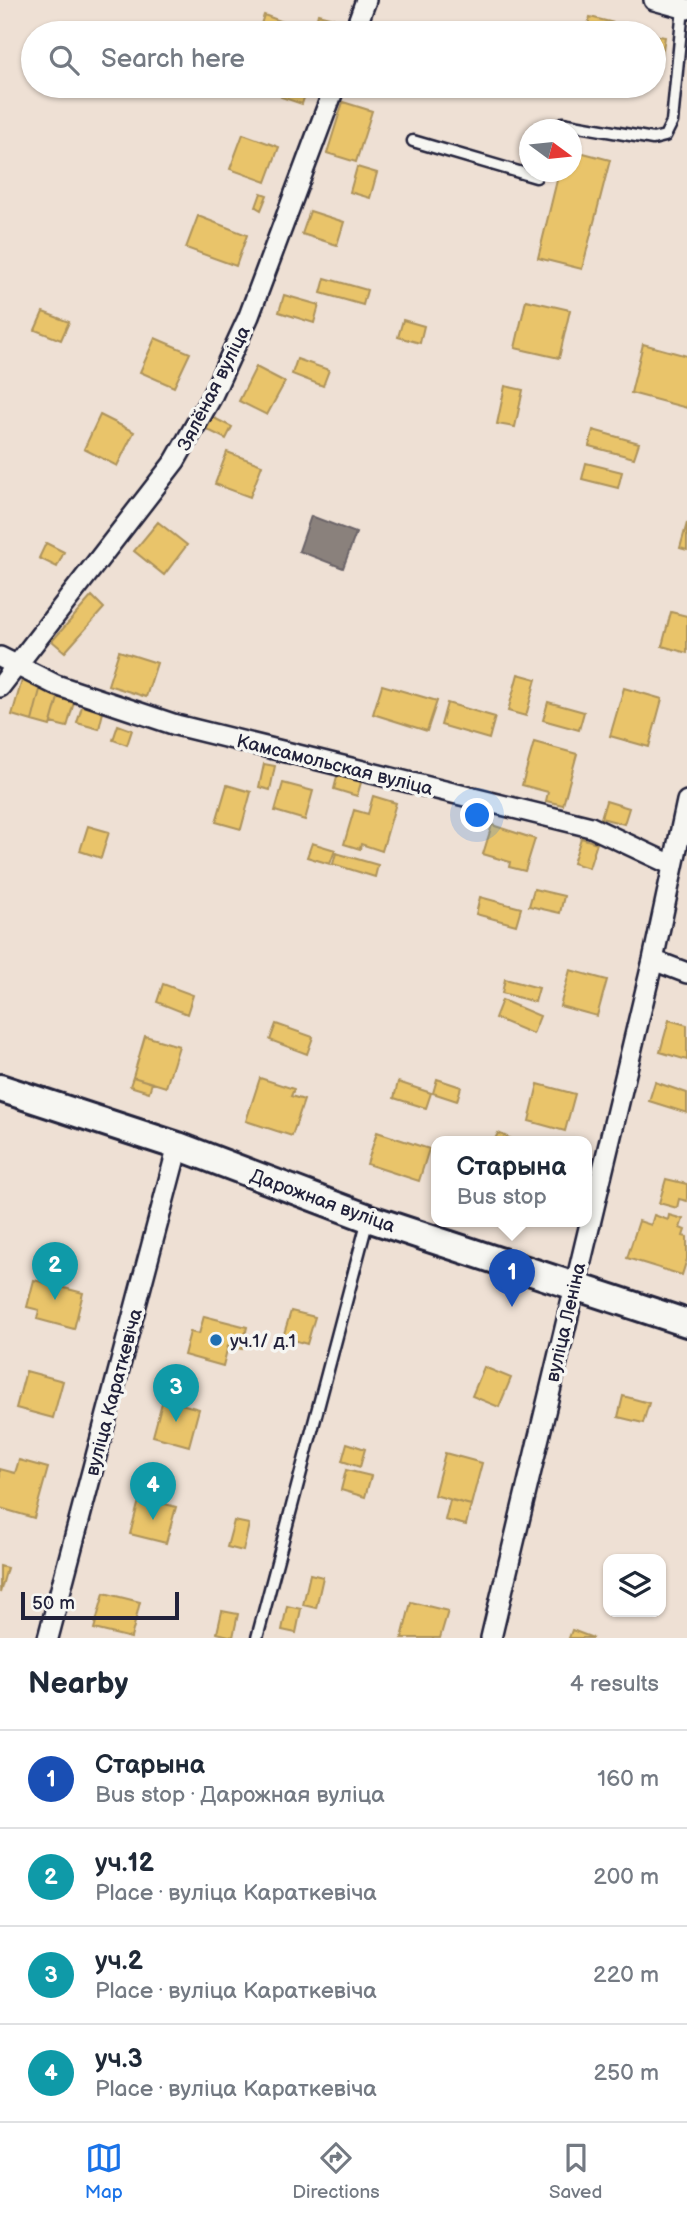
<!DOCTYPE html>
<html lang="en">
<head>
<meta charset="utf-8">
<style>
  :root { --surface:#fff; --page:#f6f6f7; --text:#1f2937; --muted:#747a83; --line:#e0e1e3; --accent:#1a73e8 }
  body { margin:0; font-family:"Balsamiq Sans",sans-serif; background:var(--page); color:var(--text) }
  .controls { position:absolute; right:21px; bottom:21px; display:grid; overflow:hidden; border-radius:14px; box-shadow:0 2px 5px #0004 }
  .controls button { width:63px; height:63px; display:grid; place-items:center; padding:0; border:0; border-bottom:2px solid var(--line); background:var(--surface); color:var(--text); font:35px sans-serif }
  .compass { position:absolute; left:519px; top:119px; width:63px; height:63px; border-radius:50%; background:var(--surface); box-shadow:0 2px 5px #0004; rotate:105deg }
  .scale { position:absolute; left:21px; bottom:18px; width:158px; box-sizing:border-box; padding-left:7px; border:4px solid #22223b; border-top:0; font-size:19px; line-height:24px; white-space:nowrap; color:#22223b; -webkit-text-stroke:5px #f6f6f2; paint-order:stroke }
  .you { position:absolute; left:478px; top:816px; width:24px; height:24px; margin:-18px; border:5px solid #fff; border-radius:50%; background:#1a73e8; box-shadow:0 0 0 10px #1a73e833 }
  .badge { display:grid; place-items:center; width:46px; height:46px; border-radius:50%; background:var(--accent); color:#fff; font-size:23px; font-weight:700 }
  .pin { position:absolute; translate:-50% -58px; filter:drop-shadow(0 2px 4px #0008) }
  .pin::after { content:''; position:absolute; top:37px; width:24px; height:21px; background:inherit; clip-path:polygon(0 0,100% 0,50% 100%) }
  .popup { position:absolute; left:431px; top:1136px; width:161px; height:91px; box-sizing:border-box; display:grid; place-content:center; border-radius:14px; background:var(--surface); filter:drop-shadow(0 2px 5px #0005); font-size:23px; white-space:nowrap; color:var(--muted) }
  .popup b { font-size:26px; color:var(--text) }
  .popup::after { content:''; position:absolute; left:50%; top:100%; margin-left:-14px; border:14px solid transparent; border-top-color:var(--surface) }
  .list { margin:0; padding:0; list-style:none }
  h2 { display:flex; justify-content:space-between; align-items:center; height:91px; margin:0; padding:0 28px; font-size:30px }
  h2 small { font-size:23px; font-weight:400; color:var(--muted) }
  .list li { display:grid; grid-template-columns:46px 1fr auto; gap:21px; align-items:center; box-sizing:border-box; height:98px; padding:0 28px; border-top:2px solid var(--line) }
  .list b { display:block; font-size:26px; white-space:nowrap }
  .list p { margin:0; font-size:23px; white-space:nowrap; color:var(--muted) }
  .list em { font-size:23px; font-style:normal; color:var(--muted) }
  .icon { flex:none; width:38px; height:38px; fill:none; stroke:currentColor; stroke-width:2; stroke-linecap:round; stroke-linejoin:round }
  .map { position:relative; flex:none; width:687px; height:1638px; overflow:hidden }
  .search { position:absolute; background:var(--surface); box-shadow:0 2px 5px #0004; left:21px; right:21px; top:21px; height:77px; display:flex; align-items:center; gap:18px; box-sizing:border-box; padding:0 24px; border-radius:38px; color:var(--muted); font-size:26px }
  .sheet { height:483px; background:var(--surface) }
  nav { display:flex; justify-content:space-around; align-items:center; box-sizing:border-box; height:98px; border-top:2px solid var(--line); background:var(--surface); font-size:19px; color:var(--muted) }
  nav a { display:grid; justify-items:center; gap:4px }
  nav .on { color:var(--accent) }
  .map>svg:first-child { display:block }
  .homes { fill:#e9c46a; stroke:#ad935c; stroke-width:2 }
  .industry { fill:#8a817c; stroke:#6b6468; stroke-width:2 }
  .lines { fill:none; stroke-linecap:round; stroke-linejoin:round }
  .lane-casing { stroke:#22223b; stroke-width:15 }
  .street-casing { stroke:#22223b; stroke-width:24 }
  .secondary-casing { stroke:#22223b; stroke-width:32 }
  .lane { stroke:#f6f6f2; stroke-width:10 }
  .street { stroke:#f6f6f2; stroke-width:19 }
  .secondary { stroke:#f6f6f2; stroke-width:26 }
  .poi-dot { fill:#1f6fb2; stroke:#f6f6f2; stroke-width:2.5 }
  .labels { text-anchor:middle; stroke-width:7; stroke-linejoin:round; paint-order:stroke }
  .street-label { font-size:19px; fill:#22223b; stroke:#f6f6f2 }
  .poi-label { font-size:19px; fill:#22223b; stroke:#f6f6f2; text-anchor:start }
</style>
</head>
<body>
<div class="map">
<svg width="687" height="1638" viewBox="0 0 687 1638">
  <rect width="100%" height="100%" fill="#eee0d4"/>
  <filter id="ink" filterUnits="userSpaceOnUse"><feTurbulence type="fractalNoise" baseFrequency=".0143" numOctaves="2"/><feDisplacementMap in="SourceGraphic" scale="14" xChannelSelector="R" yChannelSelector="G"/><feConvolveMatrix kernelMatrix="1 2 1 2 8 2 1 2 1" color-interpolation-filters="sRGB"/></filter>
  <g filter="url(#ink)">
    <path class="homes" d="M318 14 333 18 329 33 314 30Z
      M264 15 300 28 298 33H258Z
      M590 17 626 26 624 33H586Z
      M654 35 665 37 661 62 654 61Z
      M285 86H308L302 104 281 97Z
      M343 102 372 111 356 162 327 153Z
      M243 134 279 147 266 182 230 169Z
      M572 150 610 160 582 269 538 258 559 172H572Z
      M357 167 377 173 370 198 350 192Z
      M261 193 267 195 261 210 256 207Z
      M310 211 344 222 337 245 302 234Z
      M198 216 247 235 236 266 186 248Z
      M325 278 367 290 363 305 321 293Z
      M284 295 319 305 314 323 279 312Z
      M526 300 570 310 559 358 515 348Z
      M43 312 69 322 61 340 35 330Z
      M403 320 424 326 420 343 398 337Z
      M155 338 190 353 174 387 140 372Z
      M643 344 687 356V408L631 393Z
      M297 359 329 370 323 386 292 374Z
      M256 367 285 382 267 415 239 401Z
      M505 386 523 390 515 427 497 424Z
      M100 415 134 432 117 466 84 449Z
      M212 417 232 427 226 439 206 429Z
      M593 430 639 443 634 458 589 446Z
      M227 452 262 465 250 497 215 484Z
      M586 463 622 472 618 488 582 479Z
      M158 522 187 545 164 575 134 551Z
      M687 523V550L680 548Z
      M46 543 64 552 57 567 39 558Z
      M92 596 104 608 65 652 52 641Z
      M671 612 687 616V653L662 646Z
      M119 651 157 663 146 697 108 685Z
      M518 674 536 679 526 716 508 711Z
      M22 680 41 686 32 721 12 715Z
      M382 685 437 701 427 731 373 714Z
      M41 686 60 691 50 726 32 721Z
      M624 688 662 699 649 747 610 736Z
      M60 691 76 695 67 727 51 723Z
      M548 702 584 712 579 730 543 720Z
      M83 703 104 708 99 729 77 723Z
      M447 703 495 717 489 739 441 725Z
      M118 725 132 730 127 745 113 740Z
      M534 742 577 754 563 805 546 801 548 792 522 785Z
      M264 764 275 766 270 790 259 787Z
      M339 769 363 776 357 796 334 789Z
      M283 783 313 791 305 820 275 811Z
      M227 785 251 792 241 829 216 822Z
      M373 796 396 803 382 851 361 844 360 849 344 844 354 810 368 814Z
      M606 801 629 808 624 824 601 818Z
      M492 825 535 839 525 871 509 867 510 862 483 854Z
      M88 826 109 832 101 858 80 851Z
      M581 838 597 843 589 868 573 863Z
      M312 843 335 850 330 864 307 857Z
      M336 853 378 865 375 877 333 864Z
      M534 889 564 896 560 913 529 906Z
      M480 897 521 908 516 925 476 914Z
      M570 970 607 980 597 1016 560 1006Z
      M505 979 539 988 535 1002 502 993Z
      M163 984 193 995 187 1014 157 1002Z
      M502 1000 540 1016 533 1034 495 1018Z
      M669 1020 687 1025V1060L660 1052Z
      M276 1024 313 1037 307 1054 270 1040Z
      M145 1036 179 1046 166 1087 133 1077Z
      M133 1077 152 1083 149 1092 130 1086Z
      M260 1078 294 1089 291 1096 304 1100 292 1136 246 1121Z
      M437 1079 461 1087 457 1101 433 1093Z
      M398 1082 431 1093 426 1108 394 1098Z
      M655 1082 687 1093V1113L649 1101Z
      M538 1084 575 1094 565 1131 529 1121Z
      M377 1132 429 1149 419 1181 367 1164Z
      M498 1133 516 1141H494Z
      M666 1179 687 1184V1201L679 1199 677 1208 659 1203Z
      M654 1215 668 1220 669 1215 683 1219 680 1228 685 1230 683 1236 687 1237V1259L682 1275 627 1258 639 1221 651 1225Z
      M34 1280 83 1293 74 1329 37 1319 39 1310 27 1307Z
      M291 1311 315 1317 307 1344 283 1337Z
      M204 1316 247 1327 242 1349 228 1346 223 1366 184 1355 190 1332 199 1334Z
      M484 1367 511 1378 499 1407 472 1396Z
      M26 1371 63 1381 53 1418 16 1408Z
      M623 1396 649 1403 643 1423 618 1417Z
      M163 1399 199 1409 189 1446 153 1436Z
      M347 1443 365 1449 360 1467 342 1461Z
      M445 1453 482 1463 471 1505 434 1495Z
      M19 1460 48 1468 34 1518 0 1508V1469L15 1473Z
      M346 1470 371 1476 365 1497 341 1490Z
      M140 1497 176 1507 166 1543 130 1534Z
      M450 1500 471 1505 466 1525 445 1520Z
      M234 1521 249 1524 243 1551 227 1547Z
      M0 1566 7 1568 0 1593Z
      M310 1574 323 1577 316 1608 303 1605Z
      M104 1593 140 1602 131 1638 94 1629Z
      M411 1602 448 1611 440 1638H402Z
      M287 1606 301 1609 296 1633 282 1630Z
      M222 1611 238 1614 233 1637 217 1633Z
      M572 1630 593 1638H569Z"/>
    <path class="industry" d="M311 516 356 533 343 568 299 551Z"/>
    <g class="lines">
      <defs>
        <path id="lane" d="M556 130 562 123 653 139 665 136 672 122 683 8
          M413 141 536 177 538 172
          M257 1638 368 1219"/>
        <path id="street" d="M654 0 687 9
          M354 33 366 0
          M0 657 56 685 176 725 591 827 672 865
          M0 687 175 461 211 398 249 316 335 86
          M653 960 687 973
          M48 1638 178 1146
          M491 1638 653 960 687 801"/>
        <path id="secondary" d="M0 1088 178 1146 368 1218 687 1323"/>
      </defs>
      <use href="#lane" class="lane-casing"/>
      <use href="#street" class="street-casing"/>
      <use href="#secondary" class="secondary-casing"/>
      <use href="#lane" class="lane"/>
      <use href="#street" class="street"/>
      <use href="#secondary" class="secondary"/>
    </g>
  </g>
  <circle class="poi-dot" cx="216" cy="1340" r="7"/>
  <g class="labels">
    <g class="street-label">
      <text transform="translate(213 388) rotate(-63)" y="7">Зялёная вуліца</text>
      <text transform="translate(335 764) rotate(14)" y="7">Камсамольская вуліца</text>
      <text transform="translate(323 1200) rotate(20)" y="7">Дарожная вуліца</text>
      <text transform="translate(565 1322) rotate(-77)" y="7">вуліца Леніна</text>
      <text transform="translate(113 1392) rotate(-75)" y="7">вуліца Караткевіча</text>
    </g>
    <g class="poi-label">
      <text x="230" y="1347">уч.1/ д.1</text>
    </g>
  </g>
</svg>
<div class="controls">
<button><svg class="icon" aria-label="layers" viewBox="0 0 24 24"><path d="M12 4l9 5-9 5-9-5zM3 14l9 5 9-5"/></svg></button>
</div>
<svg class="compass" viewBox="-18 -18 36 36"><path d="M0-13l5 13h-10z" fill="#e53935"/><path d="M0 13l5-13h-10z" fill="#747a83"/></svg>
<div class="scale">50 m</div>
<div class="you"></div>
<div class="pin badge" style="left:512px;top:1307px;background:#1a4fb4">1</div>
<div class="popup"><b>Старына</b>Bus stop</div>
<div class="pin badge" style="left:55px;top:1300px;background:#0f9aa8">2</div>
<div class="pin badge" style="left:176px;top:1422px;background:#0f9aa8">3</div>
<div class="pin badge" style="left:153px;top:1520px;background:#0f9aa8">4</div>
<div class="search"><svg class="icon" aria-label="search" viewBox="0 0 24 24"><circle cx="10" cy="10" r="6"/><path d="M15 15l6 6"/></svg>Search here</div>
</div>
<section class="sheet">
<h2>Nearby<small>4 results</small></h2>
<ul class="list">
<li><span class="badge" style="background:#1a4fb4">1</span><div><b>Старына</b><p>Bus stop · Дарожная вуліца</p></div><em>160 m</em></li>
<li><span class="badge" style="background:#0f9aa8">2</span><div><b>уч.12</b><p>Place · вуліца Караткевіча</p></div><em>200 m</em></li>
<li><span class="badge" style="background:#0f9aa8">3</span><div><b>уч.2</b><p>Place · вуліца Караткевіча</p></div><em>220 m</em></li>
<li><span class="badge" style="background:#0f9aa8">4</span><div><b>уч.3</b><p>Place · вуліца Караткевіча</p></div><em>250 m</em></li>
</ul>
</section>
<nav>
<a class="on"><svg class="icon" aria-label="map" viewBox="0 0 24 24"><path d="M3 6l6-2 6 2 6-2v14l-6 2-6-2-6 2zM9 4v14M15 6v14"/></svg>Map</a>
<a><svg class="icon" aria-label="directions" viewBox="0 0 24 24"><path d="M12 3l9 9-9 9-9-9zM9 14v-3h6M13 9l2 2-2 2"/></svg>Directions</a>
<a><svg class="icon" aria-label="saved" viewBox="0 0 24 24"><path d="M7 4h10v16l-5-4-5 4z"/></svg>Saved</a>
</nav>
</body>
</html>
